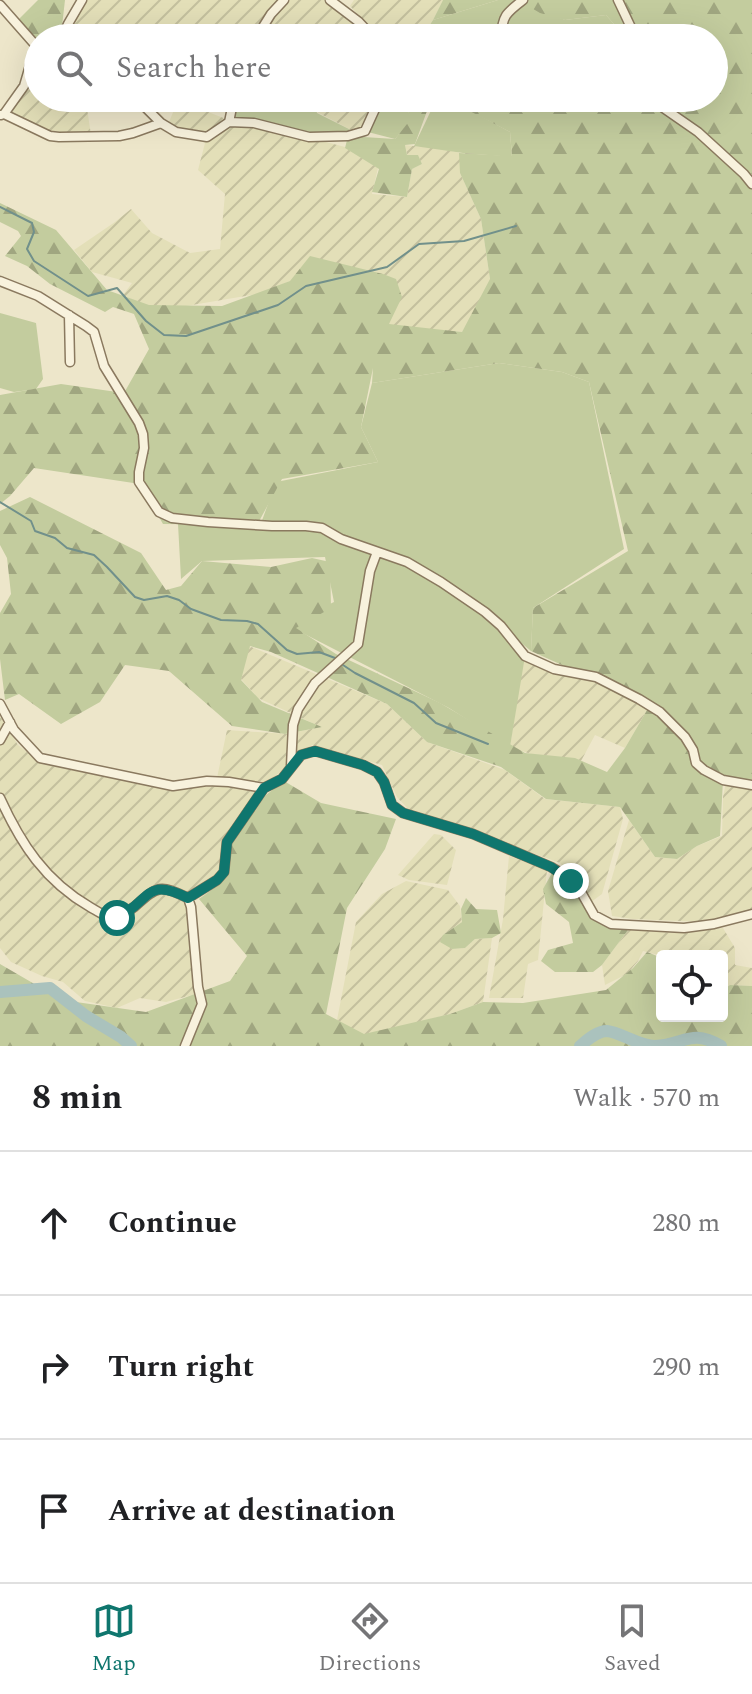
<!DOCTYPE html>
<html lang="en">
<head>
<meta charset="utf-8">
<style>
  :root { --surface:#fff; --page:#f6f6f6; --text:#202124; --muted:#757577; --line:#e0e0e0; --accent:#0f766e }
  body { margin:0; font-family:Spectral,serif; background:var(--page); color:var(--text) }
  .controls { position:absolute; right:24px; bottom:24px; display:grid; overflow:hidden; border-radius:8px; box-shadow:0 8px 32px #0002 }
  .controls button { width:72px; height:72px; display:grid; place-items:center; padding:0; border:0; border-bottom:2px solid var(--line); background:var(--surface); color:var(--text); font:40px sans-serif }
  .stop { position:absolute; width:24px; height:24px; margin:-18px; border:6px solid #0f766e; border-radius:50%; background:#fff }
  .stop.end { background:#0f766e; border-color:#fff; box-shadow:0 2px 8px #0008 }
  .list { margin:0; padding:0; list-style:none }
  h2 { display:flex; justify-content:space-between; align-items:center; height:104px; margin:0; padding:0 32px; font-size:34px }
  h2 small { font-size:26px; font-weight:400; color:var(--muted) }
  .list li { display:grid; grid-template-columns:52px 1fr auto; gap:24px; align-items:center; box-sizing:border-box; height:144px; padding:0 32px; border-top:2px solid var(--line) }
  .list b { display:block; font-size:30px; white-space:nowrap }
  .list em { font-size:26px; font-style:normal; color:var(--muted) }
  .icon { flex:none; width:44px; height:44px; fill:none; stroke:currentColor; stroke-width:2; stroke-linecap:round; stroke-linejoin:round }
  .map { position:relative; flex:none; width:752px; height:1046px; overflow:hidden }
  .search { position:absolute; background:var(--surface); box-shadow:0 8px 32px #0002; left:24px; right:24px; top:24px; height:88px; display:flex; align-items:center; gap:20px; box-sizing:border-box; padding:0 28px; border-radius:44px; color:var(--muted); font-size:30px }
  .sheet { height:536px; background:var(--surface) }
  nav { display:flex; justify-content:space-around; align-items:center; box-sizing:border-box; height:112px; border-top:2px solid var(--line); background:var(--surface); font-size:22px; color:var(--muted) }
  nav a { display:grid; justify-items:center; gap:4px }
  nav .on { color:var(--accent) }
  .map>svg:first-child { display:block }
  .farmland { fill:url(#farmland-furrows) }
  .grass { fill:#c3cc9e }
  .forest { fill:url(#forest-firs) }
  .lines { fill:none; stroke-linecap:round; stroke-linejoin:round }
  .stream { stroke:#71908b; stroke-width:2 }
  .river { stroke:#aac2bd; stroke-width:12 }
  .minor-casing { stroke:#8a795f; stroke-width:11 }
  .minor { stroke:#f8f2dd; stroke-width:8 }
  .route { stroke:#0f766e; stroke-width:10 }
</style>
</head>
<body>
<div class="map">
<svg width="752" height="1046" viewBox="0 0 752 1046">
  <defs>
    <pattern id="farmland-furrows" width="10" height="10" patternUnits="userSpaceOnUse" patternTransform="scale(2)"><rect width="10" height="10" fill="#e3dfb8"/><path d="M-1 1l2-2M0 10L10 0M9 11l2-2" fill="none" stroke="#c4c09e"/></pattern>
    <pattern id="forest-firs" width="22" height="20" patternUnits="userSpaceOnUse" patternTransform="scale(2)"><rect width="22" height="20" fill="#c3cc9e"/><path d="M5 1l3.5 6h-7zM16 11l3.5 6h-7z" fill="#a0a680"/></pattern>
  </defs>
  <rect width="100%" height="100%" fill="#ede6ca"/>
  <path class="farmland" d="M84 0H282L253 38H161L141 34 136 38H63Z
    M287 0H324L353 19 372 38H257Z
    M354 0H443L433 20 420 38H398L391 32 385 38H380L350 6Z
    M38 57V98H104L87 108 91 135 51 133 6 115 26 89 29 62Z
    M313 98H410L407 109 380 104 363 132 357 133 317 112Z
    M178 100 231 121 303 136 345 147 378 168 372 194 407 197 412 169 422 164 418 156 407 155 405 145 443 149 460 153V173L481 219 491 286 462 332 388 326 290 281 263 293 156 311 123 295 132 283 92 272 74 250 115 222 131 209 152 233 190 253 220 249 225 194 198 170 205 143 167 127Z
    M249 646 387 704 427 742 505 770 545 799 620 807 623 819 602 894 591 902 560 863 500 841 411 812 397 797 382 765 312 745 272 779 265 782 217 778 227 730 287 734 321 727 258 698 241 679Z
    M523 660 576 673 650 705 625 748 595 735 581 761 531 754 510 747Z
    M0 716 18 745 42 764 163 789 220 786 256 791 257 797 224 869 213 880 188 898 196 994 166 1002 140 998 117 1008 85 1001 63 982 42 976 11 962 0 948Z
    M726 782 752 785V910L749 912 704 922 633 919 612 916 608 891 629 820 655 857 677 859 697 846 722 836 723 797Z
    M434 834 441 835 456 850 447 885 409 880 398 875Z
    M509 856 547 870 538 960 528 964 523 998H489L503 919Z
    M406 881 448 890 460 906 462 922 443 935 452 949 465 948 475 939 492 938 483 1002 450 1014 364 1036 337 1020 356 922 382 894Z
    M723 928 735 948V965L752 968V986L730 985 722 990V956H692L690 953 685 956H662L643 951 638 961 627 974 605 985 602 965 628 930 677 933Z"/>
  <path class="grass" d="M498 0H518L565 20 606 15 620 31 622 38H421L433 20Z
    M258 98H313L317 113 357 133 314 136 231 121 232 106H256Z
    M437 98H462L464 107 510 132 512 157 463 153 414 146Z
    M380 104 407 109 412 119 395 139 364 131Z
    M0 313 36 323 43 379 36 389 14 392 0 388Z
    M499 363 562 372 589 382 624 549 533 608 531 651 503 628 525 656 510 747 449 708 287 625 334 602 325 557 202 561 181 579 178 524 260 526 276 482 378 462 361 427 372 383Z"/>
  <path class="forest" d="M38 0H65L61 35 56 38H38V41L23 28 19 19Z
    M443 0H498L433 20Z
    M518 0H752V781L704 771 723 780 720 836 697 846 677 859 655 857 620 807 546 799 501 767 427 742 387 704 271 652 250 646 241 680 262 702 322 727 285 734 232 726 169 671 125 665 100 702 61 724 19 694 5 700 0 659V613L11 594 7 558 0 545V511L30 497 141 553 166 590 181 586 202 561 271 567 312 558 330 562 331 608 296 628 336 654 440 703 525 753 575 758 607 772 625 748 650 705 531 651 533 608 628 551 589 382 562 372 499 363 372 383 373 368 361 427 378 462 282 479 257 525 163 524 140 484 34 468 10 496 0 504V395L61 384 124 393 149 349 134 314 113 307 105 312 50 284 27 266 5 256 21 236 18 231 0 222V203L56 230 107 290 149 305 222 306 290 281 310 256 383 274 396 279 402 297 389 324 462 332 490 279 481 219 460 173 459 153 512 156 510 132 464 108 463 98H714V38H622L620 31 606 15 565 20 540 13Z
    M410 98H434L427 111 415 144 405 145 407 155H418L422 164 412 169 407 197 372 192 379 169 345 148 348 136 395 139 411 119 407 109Z
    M284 781 321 803 396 819 385 849 347 908 326 1014 364 1034 450 1014 483 1002 523 1003 606 990 633 968 647 952 662 958V1016H722V990L730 985 752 986V1046H0V964L62 1000 146 1012 230 981 247 956 199 899 221 883 227 844 266 795Z
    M552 873 572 887 609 926 628 930 602 965 593 972H555L541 961 548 950 573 943 569 922 546 904 543 889Z
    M466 898 476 909 497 910 501 933 492 938 475 939 465 948 452 949 440 942 443 935 462 922 461 909Z"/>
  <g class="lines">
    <path class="stream" d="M0 207 32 223 34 232 27 249 34 261 88 296 117 288 146 321 164 335 186 336 278 305 306 286 387 267 419 244 464 241 516 226
      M0 502 31 521 35 531 55 538 67 548 94 555 107 567 135 597 144 600 167 596 179 600 191 609 221 620 247 621 258 624 287 650 297 654 319 652 335 658
      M340 663 355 673 414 703 436 723 488 744"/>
    <path class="river" d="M0 992 50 988 86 1016 121 1037 131 1046
      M580 1046C587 1040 597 1031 607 1031 620 1032 639 1046 655 1046 684 1045 691 1028 721 1046"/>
    <defs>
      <path id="minor" d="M330 0 359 22 374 38
        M618 0 636 38
        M0 5 38 48
        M62 38 68 24 82 0
        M256 38 271 14 284 0
        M501 38C502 16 506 13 523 0
        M136 98 161 123
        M649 98 698 132 744 174 752 184
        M4 114 50 136 59 137 119 136 133 133 161 123 176 132 207 137 229 122 254 123 309 137 348 136 365 131 380 98
        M1 115 4 114 24 86 31 62 38 56
        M229 122 234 98
        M0 281 38 296 86 326 94 332 104 366 139 423 143 434 144 448 139 472V482L159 512 172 518 208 522 272 526H306L322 528 341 539 407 562 441 582 485 612 501 626 525 656 554 669 596 677 639 699 660 712 685 737 693 750 696 763 704 770 723 780 752 785
        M69 315 70 362
        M0 704 14 730 40 758 173 786 207 781 229 782 264 788 282 779 301 755 315 751 363 765 377 772 384 782 392 805 403 813 473 834 551 867 566 876 581 892 594 915 611 924 684 928 714 924 752 914
        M0 740 10 722
        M291 766 293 725 298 709 315 683 358 644 370 571 377 552
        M0 798C21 844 45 881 90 907 99 912 109 920 119 917 124 916 129 910 134 907 158 886 159 884 188 898L191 907 198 987 202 1004 185 1046
        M188 898 217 880 224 872 227 842 264 788"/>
    </defs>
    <use href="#minor" class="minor-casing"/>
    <use href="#minor" class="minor"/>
  </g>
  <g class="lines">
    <path class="route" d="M117 918C151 901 145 876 188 898L217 880 224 872 227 842 264 788 282 779 301 755 315 751 363 765 377 772 384 782 392 805 403 813 473 834 551 867 571 881"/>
  </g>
</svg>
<div class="controls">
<button><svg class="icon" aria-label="locate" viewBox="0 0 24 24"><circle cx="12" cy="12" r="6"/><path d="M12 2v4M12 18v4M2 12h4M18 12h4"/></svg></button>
</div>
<div class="stop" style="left:117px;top:918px"></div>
<div class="stop end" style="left:571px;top:881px"></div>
<div class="search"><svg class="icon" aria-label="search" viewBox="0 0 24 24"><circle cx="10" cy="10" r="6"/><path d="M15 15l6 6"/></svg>Search here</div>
</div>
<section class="sheet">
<h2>8 min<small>Walk · 570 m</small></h2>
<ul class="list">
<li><svg class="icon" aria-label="ahead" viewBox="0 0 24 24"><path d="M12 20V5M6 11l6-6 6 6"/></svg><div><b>Continue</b></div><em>280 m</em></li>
<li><svg class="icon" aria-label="right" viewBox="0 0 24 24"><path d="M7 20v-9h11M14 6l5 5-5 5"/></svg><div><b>Turn right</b></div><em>290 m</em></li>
<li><svg class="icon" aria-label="arrive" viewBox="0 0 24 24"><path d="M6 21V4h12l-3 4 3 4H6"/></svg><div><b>Arrive at destination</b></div></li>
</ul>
</section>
<nav>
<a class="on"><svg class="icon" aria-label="map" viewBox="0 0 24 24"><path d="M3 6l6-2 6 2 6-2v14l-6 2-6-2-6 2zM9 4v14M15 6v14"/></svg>Map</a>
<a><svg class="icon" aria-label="directions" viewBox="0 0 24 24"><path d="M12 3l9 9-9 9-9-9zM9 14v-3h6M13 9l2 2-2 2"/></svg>Directions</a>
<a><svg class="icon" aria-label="saved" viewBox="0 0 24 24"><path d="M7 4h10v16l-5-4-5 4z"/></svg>Saved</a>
</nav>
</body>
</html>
